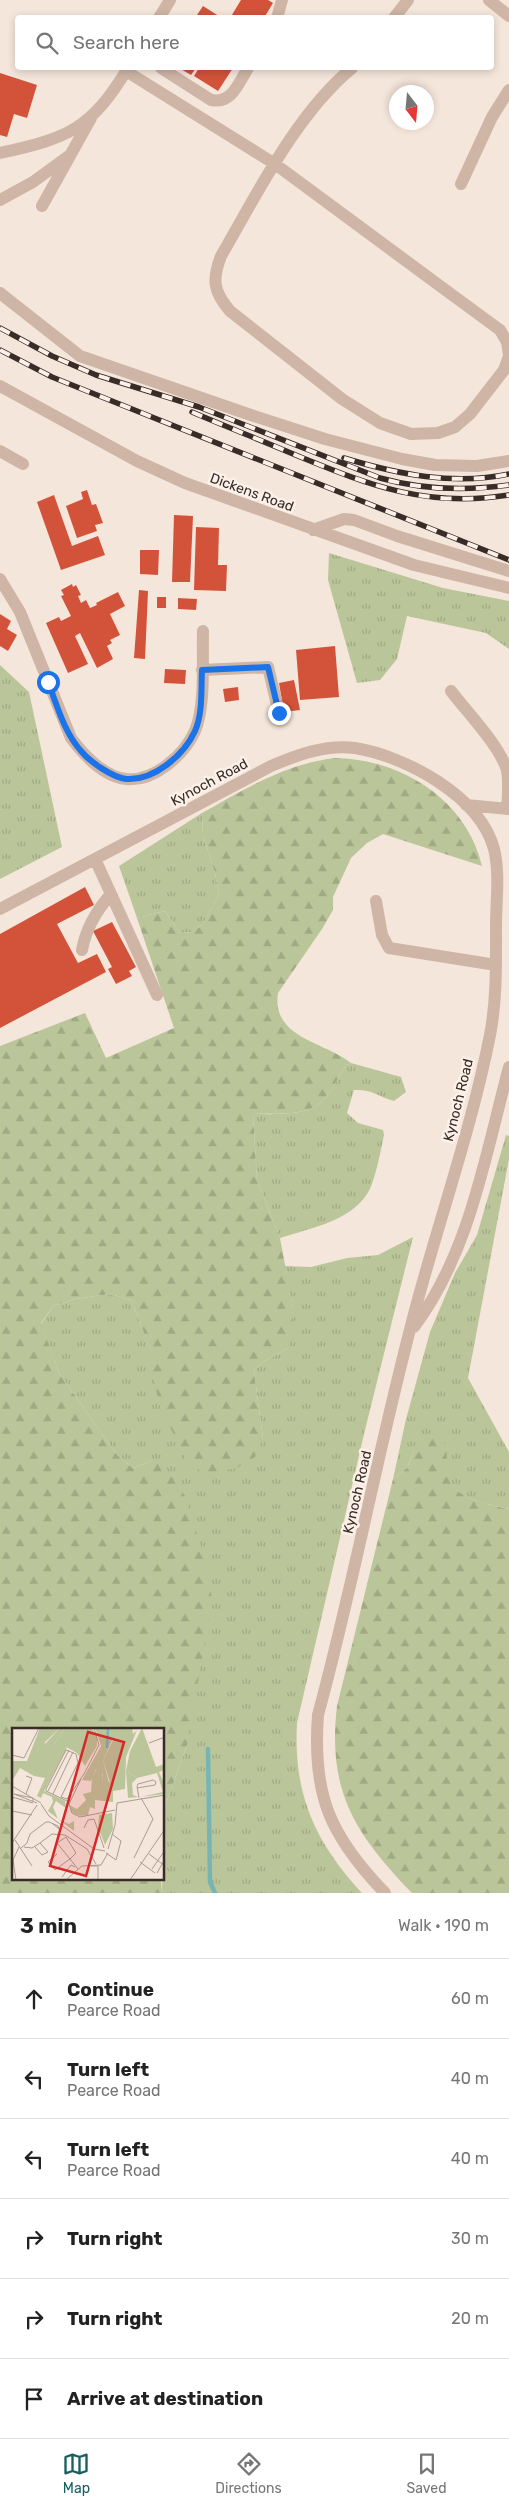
<!DOCTYPE html>
<html lang="en">
<head>
<meta charset="utf-8">
<style>
  :root { --surface:#fff; --page:#f2f2f2; --text:#222; --muted:#767676; --line:#e0e0e0; --accent:#185f5f }
  body { margin:0; font-family:Rubik,sans-serif; background:var(--page); color:var(--text) }
  .compass { position:absolute; left:389px; top:85px; width:45px; height:45px; border-radius:50%; background:var(--surface); box-shadow:0 2px 8px #0003; rotate:164deg }
  .stop { position:absolute; width:15px; height:15px; margin:-11px; border:4px solid #1a73e8; border-radius:50%; background:#fff }
  .stop.end { background:#1a73e8; border-color:#fff; box-shadow:0 1px 5px #0008 }
  .list { margin:0; padding:0; list-style:none }
  h2 { display:flex; justify-content:space-between; align-items:center; height:65px; margin:0; padding:0 20px; font-size:21px }
  h2 small { font-size:16px; font-weight:400; color:var(--muted) }
  .list li { display:grid; grid-template-columns:32px 1fr auto; gap:15px; align-items:center; box-sizing:border-box; height:80px; padding:0 20px; border-top:1px solid var(--line) }
  .list b { display:block; font-size:19px; white-space:nowrap }
  .list p { margin:0; font-size:16px; white-space:nowrap; color:var(--muted) }
  .list em { font-size:16px; font-style:normal; color:var(--muted) }
  .icon { flex:none; width:28px; height:28px; fill:none; stroke:currentColor; stroke-width:2; stroke-linecap:round; stroke-linejoin:round }
  .map { position:relative; flex:none; width:509px; height:1893px; overflow:hidden }
  .search { position:absolute; background:var(--surface); box-shadow:0 2px 8px #0003; left:15px; right:15px; top:15px; height:55px; display:flex; align-items:center; gap:12px; box-sizing:border-box; padding:0 18px; border-radius:5px; color:var(--muted); font-size:19px }
  .sheet { height:545px; background:var(--surface) }
  nav { display:flex; justify-content:space-around; align-items:center; box-sizing:border-box; height:70px; border-top:1px solid var(--line); background:var(--surface); font-size:14px; color:var(--muted) }
  nav a { display:grid; justify-items:center; gap:2px }
  nav .on { color:var(--accent) }
  .map>svg:first-child { display:block }
  .grass { fill:url(#grass-tufts) }
  .forest { fill:url(#forest-firs) }
  .lines { fill:none; stroke-linecap:round; stroke-linejoin:round }
  .stream { stroke:#76b5b3; stroke-width:4.5 }
  .building { fill:#d3533a }
  .minor { stroke:#ceb5a5; stroke-width:12 }
  .rail-casing { stroke:#392b27; stroke-width:5.5 }
  .rail { stroke:#fbf1e8; stroke-width:4; stroke-dasharray:11; stroke-linecap:butt }
  .route { stroke:#1a73e8; stroke-width:6 }
  .labels { text-anchor:middle; stroke-width:5; stroke-linejoin:round; paint-order:stroke }
  .street-label { font-size:14px; fill:#392b27; stroke:#fbf1e8 }
  .inset-river { fill:none; stroke:#76b5b3; stroke-width:2.5 }
  .inset-road { fill:none; stroke:#aa9b93; stroke-width:1 }
  .view { fill:#d62828; fill-opacity:0.15; stroke:#d62828; stroke-width:2.5 }
  .inset-edge { fill:none; stroke:#392b27; stroke-width:2.5 }
</style>
</head>
<body>
<div class="map">
<svg width="509" height="1893" viewBox="0 0 509 1893">
  <defs>
    <pattern id="grass-tufts" width="24" height="20" patternUnits="userSpaceOnUse" patternTransform="scale(1.25)"><rect width="24" height="20" fill="#bac599"/><path d="M3 7l-1-3M5 7V3M7 7l1-3M15 17l-1-3M17 17v-4M19 17l1-3" fill="none" stroke="#a1a984"/></pattern>
    <pattern id="forest-firs" width="22" height="20" patternUnits="userSpaceOnUse" patternTransform="scale(1.25)"><rect width="22" height="20" fill="#bac599"/><path d="M5 1l3.5 6h-7zM16 11l3.5 6h-7z" fill="#a1a984"/></pattern>
  </defs>
  <rect width="100%" height="100%" fill="#f5e6db"/>
  <path class="grass" d="M329 553 443 588 509 601V649L486 633 407 616 397 659 380 680 357 683 328 580Z
    M0 665 29 692 62 847 0 879Z
    M202 813 203 835 215 873 219 894 203 924 193 932 180 933 165 911 137 918 119 866Z
    M351 1063 401 1077 406 1092 394 1101C377 1096 372 1089 354 1090L347 1113 358 1123 383 1130 384 1135C381 1149 375 1183 367 1194 349 1222 310 1228 280 1238L257 1180 253 1114C272 1114 303 1116 319 1104 330 1095 338 1078 346 1065Z
    M506 1135 509 1136V1159L468 1378 509 1452V1509C465 1499 444 1497 446 1445L414 1450 407 1468 393 1479 406 1419 430 1332 455 1273 477 1235Z
    M413 1237 364 1434 297 1723C293 1794 315 1842 362 1893H162L164 1809 187 1745 151 1461 133 1468 117 1455 59 1373 41 1324 53 1306 75 1299 110 1294 131 1300 144 1333 263 1439 254 1371 261 1363 288 1348 293 1308 284 1266 311 1267 347 1258 378 1255Z"/>
  <path class="forest" d="M335 758C401 759 466 799 482 866L383 834 367 843 351 858 333 897V910L322 929 278 993C271 1038 325 1042 351 1063L346 1065C338 1078 330 1095 319 1104 302 1117 272 1113 253 1114L257 1180 280 1238 293 1308 292 1339 288 1348 261 1363 254 1371 263 1439 255 1457 237 1468 205 1474 187 1462 159 1404 144 1333 131 1300 110 1294 75 1299 53 1306 41 1323 59 1373 117 1455 133 1468 151 1461 161 1464 174 1478 185 1496 208 1569 212 1601 187 1745 164 1809V1729H14V1879H161L162 1893H0V1046L85 1013 106 1058 174 1028 137 918 165 911 180 933 193 932 203 924 219 894 215 873 203 835 202 813C245 789 285 764 335 758Z
    M424 1438H438L447 1445C444 1497 465 1499 509 1509V1893H412C355 1834 327 1791 337 1706L393 1479 407 1468 414 1450Z"/>
  <g class="lines">
    <path class="stream" d="M208 1749 210 1882 215 1893"/>
  </g>
  <path class="building" d="M241 0H268L273 3 264 18H230Z
    M203 6 222 18H195Z
    M179 68H196L191 75Z
    M199 68H233L218 91 194 76Z
    M0 73 37 85 27 118 14 114 7 137 0 135Z
    M87 490 92 505 96 504 103 523 95 525 97 531 77 538 66 506 83 499 81 492Z
    M54 495 72 546 98 536 105 555 61 570 37 502Z
    M174 515 193 516 190 582H172Z
    M196 527 219 528 218 565H227L226 591 194 590Z
    M140 550H159L158 575 140 574Z
    M72 584 73 587 76 585 81 595 78 596 81 603 86 600 90 608 97 605 96 603 118 592 125 606 110 614 120 635 110 640 112 643 107 646 113 659 97 668 80 633 75 636 88 664 68 673 46 623 59 617 61 621 71 616 61 596 64 595 61 590Z
    M139 590 148 591 145 659 134 658Z
    M157 597H166V608H157Z
    M178 598 197 599 196 610 178 609Z
    M0 614 11 621 7 629 17 635 8 651 0 646Z
    M335 646 339 697 300 700 296 650Z
    M165 669 186 670 185 684 164 683Z
    M294 680 300 710 284 712 279 683Z
    M238 687 239 700 225 702 223 689Z
    M85 887 94 905 57 924 78 963 97 954 106 972 0 1028V934Z
    M112 922 136 967 129 971 132 976 116 984 108 969 112 967 93 931Z"/>
  <g class="lines">
    <path class="minor" d="M489 0 509 16
      M159 18 170 0
      M277 18 282 0
      M394 18 408 0
      M161 68 211 100C232 104 238 84 248 68
      M352 68C297 113 257 194 221 256 212 280 213 291 230 311L342 399 380 423 411 434 438 433 455 427 470 414 504 370 509 356
      M126 71 275 164 436 283 500 330 507 342 509 355
      M0 153C69 138 91 129 128 68
      M461 184 492 117 509 90
      M0 200 33 182 70 155
      M42 206 91 118
      M0 293 80 356 248 414 325 439 402 459 435 465 477 466 509 461
      M0 386 137 461 185 483 414 565 509 588
      M0 451 23 464
      M313 530 344 519 354 520 397 536 509 571
      M0 579 20 612 71 738C83 754 104 777 126 779 154 782 184 755 195 731 206 704 202 660 203 631
      M202 670 268 667 279 713
      M451 691C467 712 499 745 507 770 509 782 508 797 507 809
      M466 805 509 809
      M95 859 157 995
      M376 901 382 935 389 948 496 965
      M0 909 271 766C297 755 326 744 355 748 405 756 480 796 494 849 500 873 496 901 496 925 496 961 497 999 490 1035 472 1126 441 1214 417 1303 380 1439 355 1579 318 1715 312 1795 330 1836 385 1893
      M82 950C86 928 96 911 111 894
      M414 1327C470 1252 485 1156 509 1067"/>
    <defs>
      <path id="rail" d="M0 328 52 356 96 375 199 407 380 478C423 490 465 491 509 485
        M0 350 52 377 509 560
        M192 412C227 427 263 441 298 456 371 486 428 508 509 495
        M344 458C397 474 454 486 509 474"/>
    </defs>
    <use href="#rail" class="rail-casing"/>
    <use href="#rail" class="rail"/>
  </g>
  <g class="lines">
    <path class="route" d="M48 682C57 705 64 732 81 751 90 762 112 777 126 779 154 781 184 755 195 731 203 713 201 689 202 670L268 667 279 713"/>
  </g>
  <g class="labels">
    <g class="street-label">
      <text transform="translate(252 492) rotate(20)" y="5">Dickens Road</text>
      <text transform="translate(209 782) rotate(-28)" y="5">Kynoch Road</text>
      <text transform="translate(458 1100) rotate(-76)" y="5">Kynoch Road</text>
      <text transform="translate(357 1492) rotate(-77)" y="5">Kynoch Road</text>
    </g>
  </g>
  <g transform="translate(12 1728)">
    <rect width="152" height="152" fill="#f5e6db"/>
    <path d="M48 0H53L42 16 46 26 49 21 54 19 55 20 32 63 53 73 54 80 44 73 41 79 46 91 57 96 62 93V103L36 83 41 74 40 69 31 65 29 70 25 68 33 50 22 48 32 17ZM83 0H96L101 10 91 33 97 55 91 54V46L84 41 79 53 70 52 89 18ZM114 43 125 50 120 55 121 67 126 69 116 70ZM100 85 101 101 93 117 86 99 87 87Z" fill="#bac599"/>
    <path d="M28 0H48L33 14 29 35 22 48 8 40 0 53V33H15ZM53 0H80L85 9V18L73 38 65 25 54 19 46 26 41 25 42 16ZM96 0H120L121 6 125 2 114 29 113 61 101 63V74L83 72V81L78 79 76 87 68 88 61 85 57 77 65 81 74 72 71 66 79 64 80 50 85 40 90 41 91 54H98L91 33 101 12ZM130 0 144 39 152 36V42L147 44 152 55V66L128 69 151 64 145 45 125 50 114 43 118 23Z" fill="#bac599"/>
    <path class="inset-river" d="M95 20 96 0"/>
    <path class="inset-road" d="M137 15 153 9M0 27 12 30 27 0M72 46 87 17 82 0M14 48 20 50 14 66M69 51 57 76 60 85 68 89 103 82M0 58 29 75M125 60 143 57 144 54 141 52 126 56 125 58 127 70M36 63 57 22M41 66 61 24M0 69 21 75M21 73V70L2 66 25 75M57 74 34 63V61L54 22 64 26 66 35 49 69 55 71 72 46M29 76 37 88 82 121 93 123M0 83 20 87M72 100 76 92 82 91 92 120M3 112 20 138M0 115 25 77M28 115 40 106 53 107 75 121 84 136M12 119 20 120 28 115 36 124 30 127 23 119M8 121 15 115 18 106 34 94H37L46 98 47 101 41 96M96 121 103 97 105 75 153 67M94 125 104 132 109 113 100 106M45 126 36 134 43 142 55 133 58 131 64 125 54 109 45 115 58 131 66 141M137 126 153 138M122 130 141 91 129 70M128 134 143 145M79 138H86V152M140 141 151 125M145 145 153 131M50 149 59 137 63 139M4 152 1 132 7 119M54 152 70 138 89 137 96 125M118 152 153 101"/>
    <path class="view" d="M76 4 112 14 74 148 38 138Z"/>
    <rect width="152" height="152" class="inset-edge"/>
  </g>
</svg>
<svg class="compass" viewBox="-18 -18 36 36"><path d="M0-13l5 13h-10z" fill="#e53935"/><path d="M0 13l5-13h-10z" fill="#767676"/></svg>
<div class="stop" style="left:48px;top:682px"></div>
<div class="stop end" style="left:279px;top:713px"></div>
<div class="search"><svg class="icon" aria-label="search" viewBox="0 0 24 24"><circle cx="10" cy="10" r="6"/><path d="M15 15l6 6"/></svg>Search here</div>
</div>
<section class="sheet">
<h2>3 min<small>Walk · 190 m</small></h2>
<ul class="list">
<li><svg class="icon" aria-label="ahead" viewBox="0 0 24 24"><path d="M12 20V5M6 11l6-6 6 6"/></svg><div><b>Continue</b><p>Pearce Road</p></div><em>60 m</em></li>
<li><svg class="icon" aria-label="left" viewBox="0 0 24 24"><path d="M17 20v-9H6M10 6l-5 5 5 5"/></svg><div><b>Turn left</b><p>Pearce Road</p></div><em>40 m</em></li>
<li><svg class="icon" aria-label="left" viewBox="0 0 24 24"><path d="M17 20v-9H6M10 6l-5 5 5 5"/></svg><div><b>Turn left</b><p>Pearce Road</p></div><em>40 m</em></li>
<li><svg class="icon" aria-label="right" viewBox="0 0 24 24"><path d="M7 20v-9h11M14 6l5 5-5 5"/></svg><div><b>Turn right</b></div><em>30 m</em></li>
<li><svg class="icon" aria-label="right" viewBox="0 0 24 24"><path d="M7 20v-9h11M14 6l5 5-5 5"/></svg><div><b>Turn right</b></div><em>20 m</em></li>
<li><svg class="icon" aria-label="arrive" viewBox="0 0 24 24"><path d="M6 21V4h12l-3 4 3 4H6"/></svg><div><b>Arrive at destination</b></div></li>
</ul>
</section>
<nav>
<a class="on"><svg class="icon" aria-label="map" viewBox="0 0 24 24"><path d="M3 6l6-2 6 2 6-2v14l-6 2-6-2-6 2zM9 4v14M15 6v14"/></svg>Map</a>
<a><svg class="icon" aria-label="directions" viewBox="0 0 24 24"><path d="M12 3l9 9-9 9-9-9zM9 14v-3h6M13 9l2 2-2 2"/></svg>Directions</a>
<a><svg class="icon" aria-label="saved" viewBox="0 0 24 24"><path d="M7 4h10v16l-5-4-5 4z"/></svg>Saved</a>
</nav>
</body>
</html>
